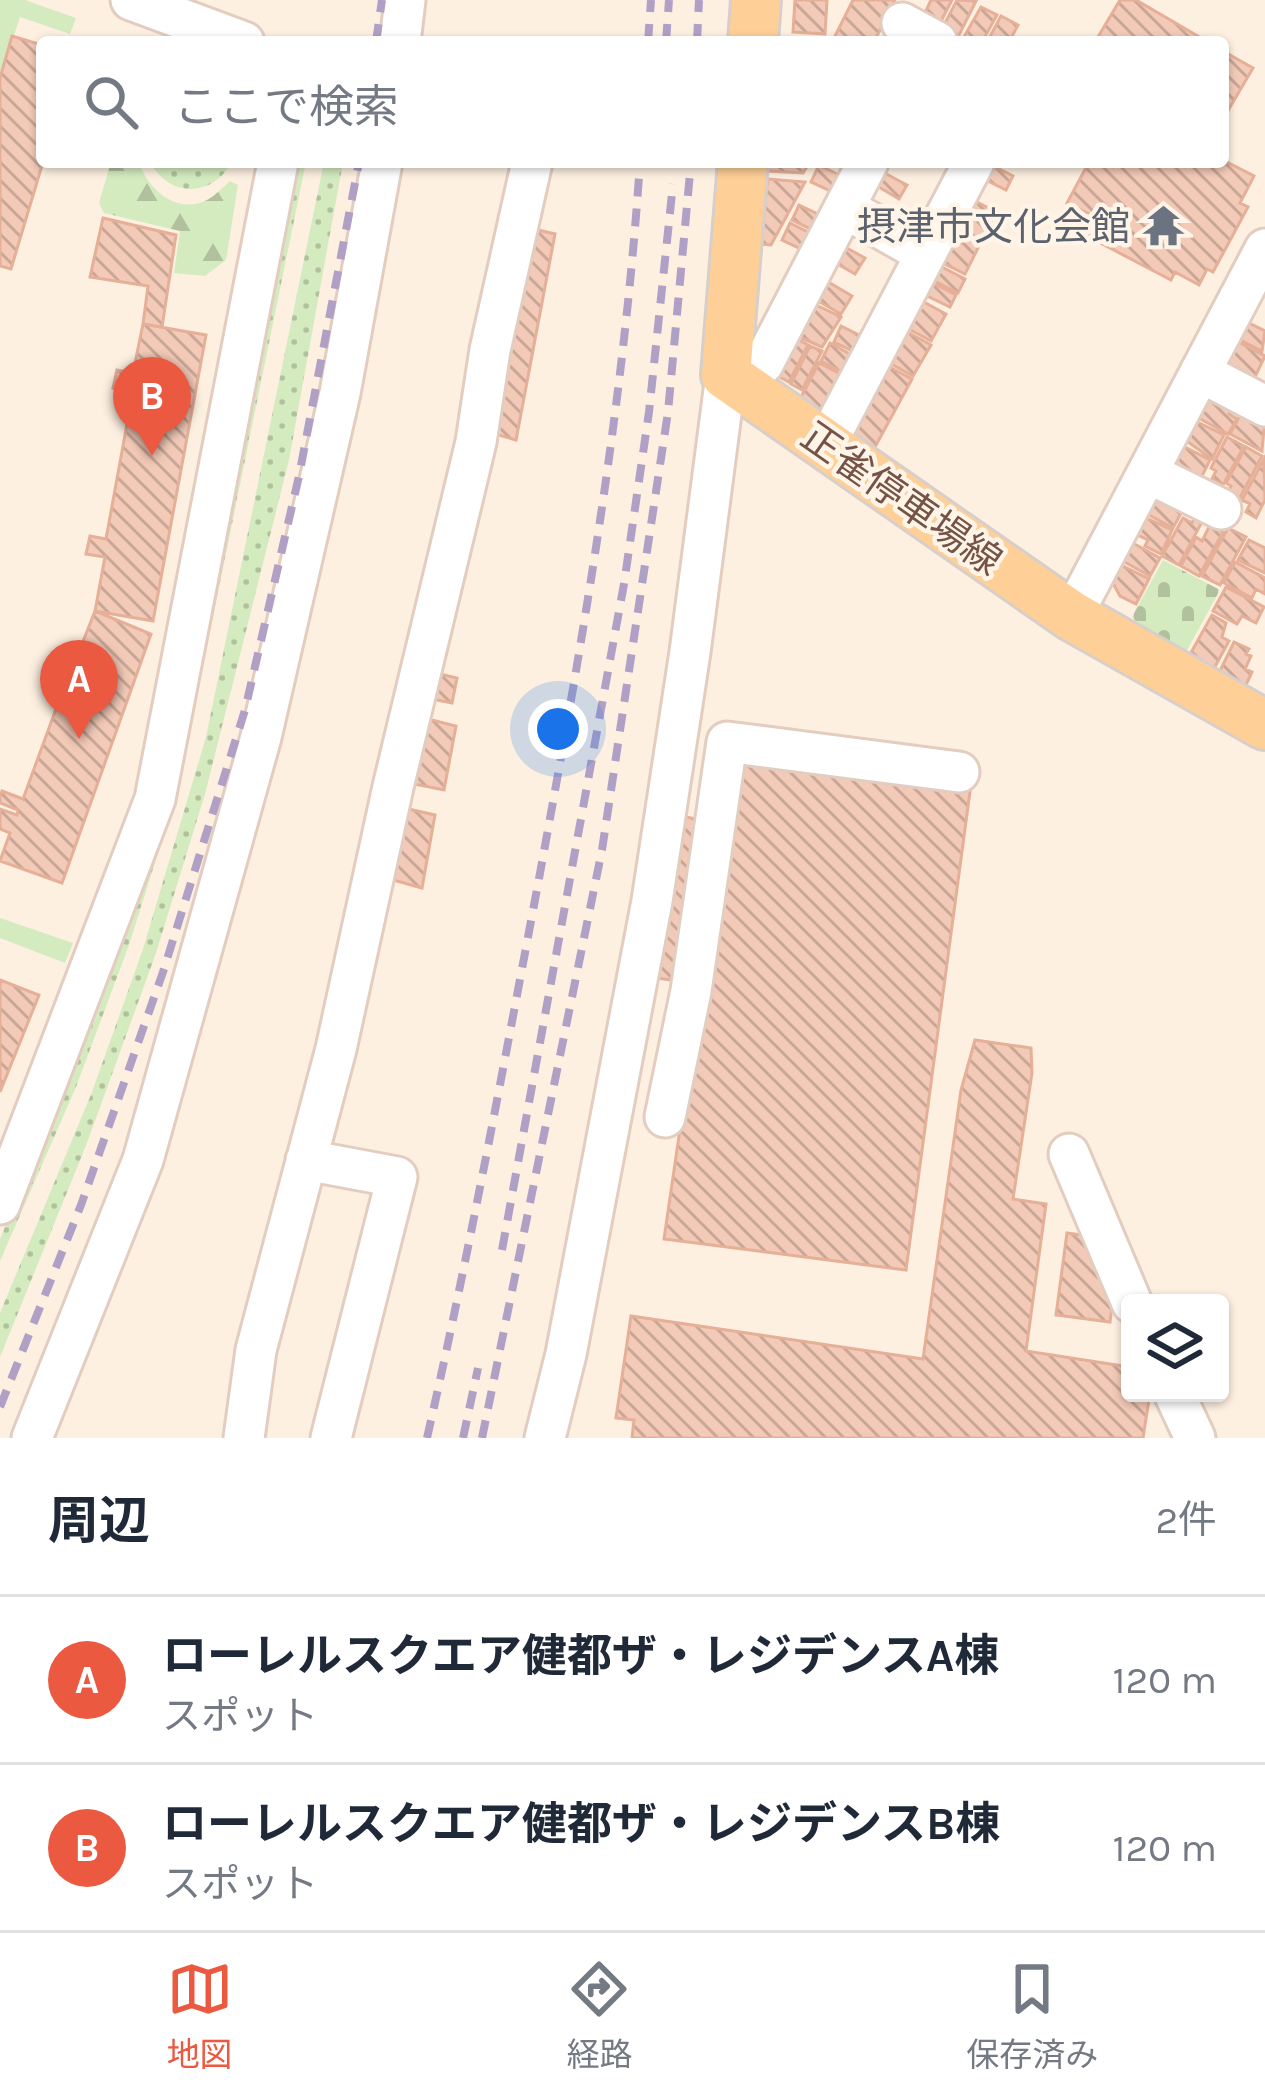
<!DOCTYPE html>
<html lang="ja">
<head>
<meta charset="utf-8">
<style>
  :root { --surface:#fff; --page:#f6f6f7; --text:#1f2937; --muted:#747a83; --line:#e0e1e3; --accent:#eb5941 }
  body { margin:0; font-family:Karla,"Noto Sans JP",sans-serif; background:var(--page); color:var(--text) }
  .controls { position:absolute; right:36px; bottom:36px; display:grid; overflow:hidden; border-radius:12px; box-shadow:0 3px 9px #0004 }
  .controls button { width:108px; height:108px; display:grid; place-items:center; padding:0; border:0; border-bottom:3px solid var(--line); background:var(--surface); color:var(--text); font:60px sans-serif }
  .you { position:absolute; left:558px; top:729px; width:42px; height:42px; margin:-30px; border:9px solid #fff; border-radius:50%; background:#1a73e8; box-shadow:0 0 0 18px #1a73e833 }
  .badge { display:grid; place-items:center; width:78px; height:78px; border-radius:50%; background:var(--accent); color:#fff; font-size:39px; font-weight:700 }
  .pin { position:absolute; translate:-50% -99px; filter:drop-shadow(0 3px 6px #0008) }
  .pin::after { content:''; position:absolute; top:63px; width:42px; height:36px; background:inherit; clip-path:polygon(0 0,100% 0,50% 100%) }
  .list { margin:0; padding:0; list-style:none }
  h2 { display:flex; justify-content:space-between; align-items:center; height:156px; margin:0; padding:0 48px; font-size:51px }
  h2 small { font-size:39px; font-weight:400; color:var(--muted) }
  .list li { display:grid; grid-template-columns:78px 1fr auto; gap:36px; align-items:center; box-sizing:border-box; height:168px; padding:0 48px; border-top:3px solid var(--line) }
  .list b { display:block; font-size:45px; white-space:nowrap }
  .list p { margin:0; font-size:39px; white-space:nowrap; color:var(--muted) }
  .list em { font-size:39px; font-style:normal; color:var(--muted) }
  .icon { flex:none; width:66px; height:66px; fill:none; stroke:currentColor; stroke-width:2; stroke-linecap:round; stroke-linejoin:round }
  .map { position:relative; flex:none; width:1265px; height:1438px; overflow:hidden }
  .search { position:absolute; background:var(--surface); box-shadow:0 3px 9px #0004; left:36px; right:36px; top:36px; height:132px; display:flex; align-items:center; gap:30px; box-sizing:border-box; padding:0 42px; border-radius:12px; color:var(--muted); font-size:45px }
  .sheet { height:492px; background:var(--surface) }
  nav { display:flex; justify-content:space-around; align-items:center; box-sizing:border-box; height:168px; border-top:3px solid var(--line); background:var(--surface); font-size:33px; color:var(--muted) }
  nav a { display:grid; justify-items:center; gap:6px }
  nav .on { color:var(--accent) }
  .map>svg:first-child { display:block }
  .grass { fill:url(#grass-dots) }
  .forest { fill:url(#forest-firs) }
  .cemetery { fill:url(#cemetery-stones) }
  .garden { fill:#d4ebbf }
  .building { fill:url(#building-back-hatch); stroke:#e6af98; stroke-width:3 }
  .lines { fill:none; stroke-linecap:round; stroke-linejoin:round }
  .minor-casing { stroke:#e3cdc0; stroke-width:45 }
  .major-casing { stroke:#d8cfcb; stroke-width:54 }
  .minor { stroke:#fff; stroke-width:39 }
  .major { stroke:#fecf97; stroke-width:48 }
  .rail { stroke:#b1a0c6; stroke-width:8; stroke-dasharray:18 12; stroke-linecap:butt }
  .labels { text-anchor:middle; stroke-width:9; stroke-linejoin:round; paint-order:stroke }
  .worship-label { font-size:39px; fill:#5b616d; stroke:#fff4e8; text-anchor:end }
  .street-label { font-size:39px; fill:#755447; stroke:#fff4e8 }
</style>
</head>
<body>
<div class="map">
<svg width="1265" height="1438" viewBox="0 0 1265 1438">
  <defs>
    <pattern id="grass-dots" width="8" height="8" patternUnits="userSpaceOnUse" patternTransform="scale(3)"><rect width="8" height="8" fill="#d4ebbf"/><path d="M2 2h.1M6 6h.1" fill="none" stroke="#b1c19d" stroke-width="1.8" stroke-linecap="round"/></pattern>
    <pattern id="forest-firs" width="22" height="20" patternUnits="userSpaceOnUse" patternTransform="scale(3)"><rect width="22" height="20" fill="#d4ebbf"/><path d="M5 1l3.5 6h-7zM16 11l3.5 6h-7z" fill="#b1c19d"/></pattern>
    <pattern id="cemetery-stones" width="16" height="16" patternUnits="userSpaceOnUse" patternTransform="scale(3)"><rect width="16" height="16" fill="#d4ebbf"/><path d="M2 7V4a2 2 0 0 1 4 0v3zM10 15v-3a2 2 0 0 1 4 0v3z" fill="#b1c19d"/></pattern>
    <pattern id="building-back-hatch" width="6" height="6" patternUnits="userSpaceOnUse" patternTransform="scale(3)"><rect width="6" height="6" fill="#f3cab8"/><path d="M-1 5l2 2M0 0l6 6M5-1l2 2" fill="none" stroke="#c9a797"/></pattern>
  </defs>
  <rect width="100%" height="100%" fill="#fdf0e1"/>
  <path class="grass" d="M150 162H232C212 198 169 198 150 162Z
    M295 162H306L177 793 129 945 76 1087 0 1261V1239L92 1015Z
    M324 162H343L289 460 205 794 156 953 87 1143 0 1357V1313L92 1092 143 949 206 737Z"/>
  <path class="forest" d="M111 162H139C148 190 177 215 207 200 215 196 223 187 230 181L238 185 226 260 205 276 174 273 180 231 104 213 99 203Z"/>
  <path class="cemetery" d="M1163 560 1220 590 1185 654 1149 635 1132 617Z"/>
  <path class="garden" d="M0 0H25L76 18 70 34 20 17 0 78Z
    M0 918 73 943 65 963 0 938Z"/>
  <path class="building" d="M795 0H827L825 34 793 32Z
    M853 0H895L874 42H832Z
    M931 0H952L940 23 924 15Z
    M957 0 976 1 959 35 943 27Z
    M1120 0H1136L1208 42H1095Z
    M981 7 997 15 982 42H973L964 37Z
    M1001 16 1018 25 1009 42H987Z
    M12 36 42 45 43 162 11 269 0 266V78Z
    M1223 51 1253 68 1223 119Z
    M1223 160 1254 176 1240 203 1248 207 1213 272 1207 269 1199 285 1175 272 1171 280 1085 235 1095 217 1067 203 1089 162Z
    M768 162H810L803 173 767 171Z
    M987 163 1013 176 1006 190 980 177Z
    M819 165 843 177 835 193 811 182Z
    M879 170 907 185 899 199 872 183Z
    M768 179 805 182 771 245 759 244Z
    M975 201 996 212 981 240 960 229Z
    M799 205 826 218 819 233 792 220Z
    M103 218 176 235 162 327 143 324 148 286 90 277Z
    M790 223 814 235 805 251 782 240Z
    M521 226 555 234 516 440 481 430Z
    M956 232 980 244 965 274 941 262Z
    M843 246 865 258 855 274 834 262Z
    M936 264 965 279 958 293 929 278Z
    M820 277 852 296 841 314 809 296Z
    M927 280 956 295 950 307 921 293Z
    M922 301 946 314 931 341 907 328Z
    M814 304 841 317 822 347 799 337Z
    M1243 320 1265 331 1262 351 1234 337Z
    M143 324 206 335 153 621 95 611 105 557 86 554 90 536 106 539 133 391 113 388 117 370 133 373Z
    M841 326 871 341 863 356 834 342Z
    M902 329 931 345 913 376 884 360Z
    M793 337 808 345 789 382 774 374Z
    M1229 337 1265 356 1254 379 1235 369 1228 362 1230 358 1221 354Z
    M830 343 859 359 850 376 821 361Z
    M810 346 822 351 802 390 791 384Z
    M819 363 850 379 830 415 800 399Z
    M884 364 912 379 875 447 847 432Z
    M1203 396 1235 403 1229 414 1237 419 1228 434 1193 415Z
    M1244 408 1265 418 1262 451 1230 434Z
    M1191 419 1224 435 1212 459 1181 437Z
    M1227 437 1244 446 1223 485 1212 479 1216 471 1211 468Z
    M1175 442 1210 460 1198 484 1165 461Z
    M1246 447 1262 456 1238 501 1227 495 1231 486 1226 483Z
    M1264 459 1265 500 1256 518 1246 512 1250 504 1242 500Z
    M1150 493 1186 504 1173 528 1140 510Z
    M1138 514 1172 530 1161 554 1145 546 1148 540 1129 531Z
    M1195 516 1203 520 1179 565 1162 556 1183 518 1192 523Z
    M1210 525 1223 532 1199 576 1181 566 1196 537 1202 541Z
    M1228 528 1246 537 1220 585 1202 576Z
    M1249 540 1265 548V573L1238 560Z
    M1129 541 1160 558 1150 576 1119 559Z
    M1235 562 1265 578V594L1256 589 1252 598 1224 583Z
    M1117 563 1149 579 1136 604 1120 596 1109 576Z
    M1226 587 1264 607 1256 623 1242 616 1237 624 1213 611Z
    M95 611 151 634 62 883 0 861 10 833 0 829V809L17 815 18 810 0 803V796L2 791 23 799 64 687 45 680 49 670 69 677Z
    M1212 615 1226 623 1222 637 1229 641 1212 672 1188 658Z
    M1234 642 1249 649 1246 654 1251 656 1245 669 1252 672 1245 687 1218 675Z
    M432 672 457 678 452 703 427 698Z
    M424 718 456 726 444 790 410 783Z
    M735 752 971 784 906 1270 664 1239Z
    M404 808 435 815 422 888 393 880Z
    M680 816 707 821 677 981 651 977Z
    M0 980 39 995 0 1092Z
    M975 1040 1031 1048 1032 1073 1013 1199 1046 1204 1026 1351 1130 1367V1393H1150L1143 1438H632L634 1420 616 1418 631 1316 923 1359 961 1090Z
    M1067 1233 1103 1238 1117 1271 1110 1322 1056 1315Z"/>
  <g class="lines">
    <defs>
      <path id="minor" d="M131 0 244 42
        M902 23 937 42
        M400 42 405 0
        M845 208 924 253
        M1200 372 1265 406
        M825 446 974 162
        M1148 473 1221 509
        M1072 616 1265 249
        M665 1117 691 991 727 742 959 772
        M1069 1154 1132 1303
        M306 1160 397 1177 331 1438
        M0 1204 155 799 278 162
        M1174 1393 1195 1438
        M32 1438 143 1160 261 737 340 393 382 162
        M244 1438 256 1350 336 1049 393 787 476 442 490 350 532 162
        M545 1438 566 1354 652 901 690 652 726 375 763 364 868 162"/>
      <path id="major" d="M753 42 756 0
        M743 162 726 375 1072 616 1265 725"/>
    </defs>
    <use href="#minor" class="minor-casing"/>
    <use href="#major" class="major-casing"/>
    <use href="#minor" class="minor"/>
    <use href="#major" class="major"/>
    <path class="rail" d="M376 42 382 0
      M648 42 651 0
      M666 42 669 0
      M697 42 699 0
      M502 1250 624 584 649 412 673 184
      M0 1407 81 1205 163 972 245 710 299 476 359 162
      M427 1438C469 1254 503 1069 538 884 582 645 624 404 640 162
      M463 1438 478 1368
      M482 1438 602 850 668 412 691 162"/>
  </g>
  <defs>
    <symbol id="temple-bare" viewBox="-9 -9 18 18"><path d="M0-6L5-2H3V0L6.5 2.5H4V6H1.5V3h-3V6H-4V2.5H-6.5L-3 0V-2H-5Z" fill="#6b7280" stroke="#fff4e8" stroke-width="2.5" paint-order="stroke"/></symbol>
  </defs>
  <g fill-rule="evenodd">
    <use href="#temple-bare" x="1134" y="196" width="59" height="59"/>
  </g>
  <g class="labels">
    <g class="worship-label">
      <text x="1130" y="240">摂津市文化会館</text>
    </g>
    <g class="street-label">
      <text transform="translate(902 498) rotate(35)" y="14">正雀停車場線</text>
    </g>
  </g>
</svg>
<div class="controls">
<button><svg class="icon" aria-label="layers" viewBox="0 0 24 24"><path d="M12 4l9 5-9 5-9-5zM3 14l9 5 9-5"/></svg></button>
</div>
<div class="you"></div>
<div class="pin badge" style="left:79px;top:739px">A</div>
<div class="pin badge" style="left:152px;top:456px">B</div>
<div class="search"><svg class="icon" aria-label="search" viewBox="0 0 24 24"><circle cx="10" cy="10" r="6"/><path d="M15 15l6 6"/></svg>ここで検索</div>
</div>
<section class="sheet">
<h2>周辺<small>2件</small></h2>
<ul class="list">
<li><span class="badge">A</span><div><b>ローレルスクエア健都ザ・レジデンスA棟</b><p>スポット</p></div><em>120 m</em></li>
<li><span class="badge">B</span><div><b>ローレルスクエア健都ザ・レジデンスB棟</b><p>スポット</p></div><em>120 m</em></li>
</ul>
</section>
<nav>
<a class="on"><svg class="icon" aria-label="map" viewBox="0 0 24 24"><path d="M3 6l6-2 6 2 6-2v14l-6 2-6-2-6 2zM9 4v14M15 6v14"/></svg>地図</a>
<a><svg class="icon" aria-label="directions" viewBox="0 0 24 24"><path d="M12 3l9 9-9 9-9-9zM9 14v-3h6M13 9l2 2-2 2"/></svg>経路</a>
<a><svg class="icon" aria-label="saved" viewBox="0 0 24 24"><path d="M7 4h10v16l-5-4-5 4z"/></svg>保存済み</a>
</nav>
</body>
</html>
